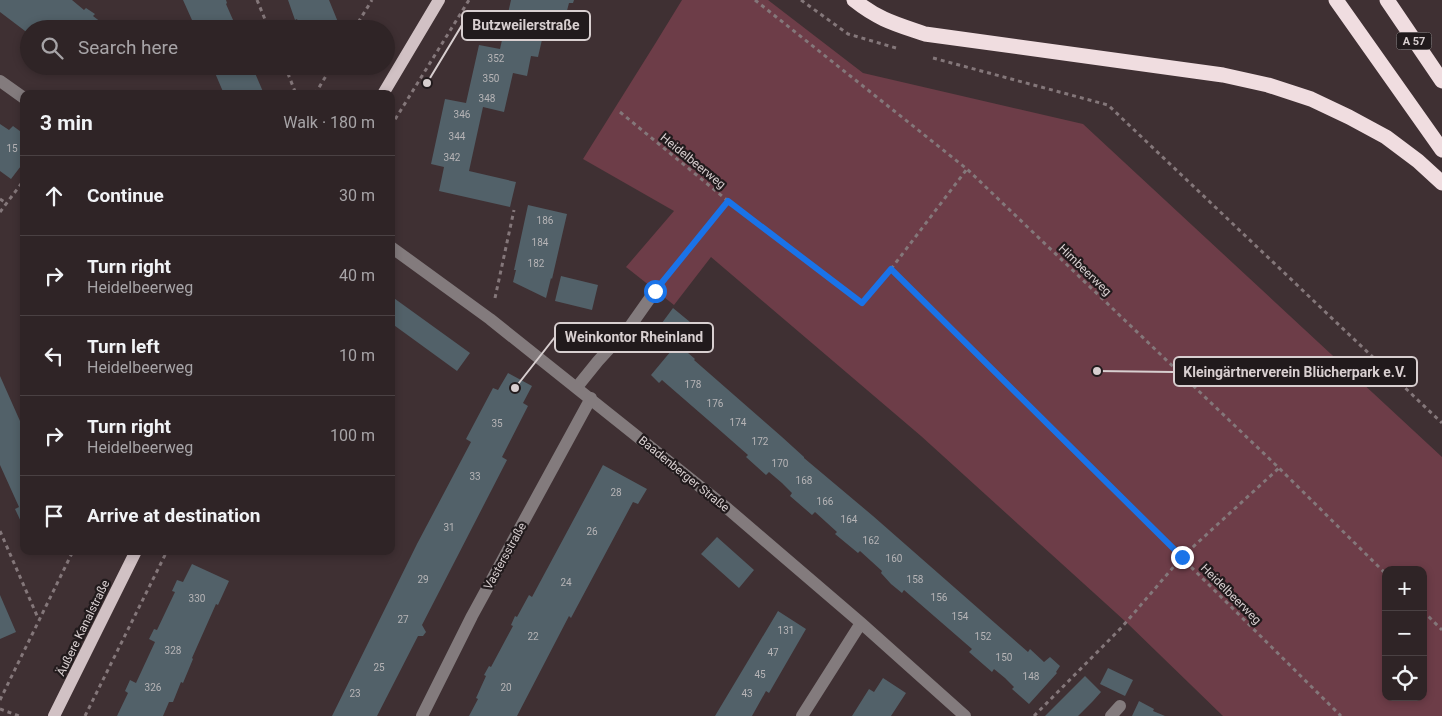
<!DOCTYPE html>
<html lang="en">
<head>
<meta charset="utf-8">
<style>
  :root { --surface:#2f2426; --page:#3b3032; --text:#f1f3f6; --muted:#a7a4a7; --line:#4a4143 }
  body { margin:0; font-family:Roboto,sans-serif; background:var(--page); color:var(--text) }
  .controls { position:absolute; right:15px; bottom:15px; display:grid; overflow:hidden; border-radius:10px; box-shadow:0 2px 8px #0003 }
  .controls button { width:45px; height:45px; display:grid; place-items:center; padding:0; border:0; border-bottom:1px solid var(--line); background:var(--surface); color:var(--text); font:25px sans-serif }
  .stop { position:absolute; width:15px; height:15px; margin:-11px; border:4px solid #1a73e8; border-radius:50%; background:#fff }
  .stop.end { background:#1a73e8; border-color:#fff; box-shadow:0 1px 5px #0008 }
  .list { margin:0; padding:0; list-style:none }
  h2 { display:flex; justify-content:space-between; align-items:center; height:65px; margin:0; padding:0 20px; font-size:21px }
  h2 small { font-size:16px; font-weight:400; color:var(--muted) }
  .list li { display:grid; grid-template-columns:32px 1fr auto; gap:15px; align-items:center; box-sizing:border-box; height:80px; padding:0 20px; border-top:1px solid var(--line) }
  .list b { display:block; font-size:19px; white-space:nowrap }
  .list p { margin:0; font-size:16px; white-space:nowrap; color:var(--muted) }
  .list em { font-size:16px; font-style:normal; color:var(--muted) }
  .icon { flex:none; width:28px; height:28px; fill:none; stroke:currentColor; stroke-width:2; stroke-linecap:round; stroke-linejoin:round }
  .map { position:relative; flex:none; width:1442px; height:716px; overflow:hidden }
  .search { position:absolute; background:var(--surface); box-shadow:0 2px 8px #0003; left:20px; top:20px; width:375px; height:55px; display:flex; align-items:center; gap:12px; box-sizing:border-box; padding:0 18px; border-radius:28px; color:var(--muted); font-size:19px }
  .panel { position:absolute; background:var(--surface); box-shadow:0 2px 8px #0003; left:20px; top:90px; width:375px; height:465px; border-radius:10px }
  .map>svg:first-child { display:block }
  .green { fill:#6d3d48; fill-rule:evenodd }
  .building { fill:#526169 }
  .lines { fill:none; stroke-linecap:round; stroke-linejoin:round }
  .path { stroke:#84777a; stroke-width:3; stroke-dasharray:4 4; stroke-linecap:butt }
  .minor { stroke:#837b7d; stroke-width:12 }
  .major { stroke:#d1c1c4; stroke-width:12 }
  .highway { stroke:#f0dde0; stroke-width:15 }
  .route { stroke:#1a73e8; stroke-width:6 }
  .labels { text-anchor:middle; stroke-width:4.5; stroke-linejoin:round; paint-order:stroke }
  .number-label { font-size:10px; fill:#b6b4b6 }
  .shield { fill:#211a1c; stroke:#a1999a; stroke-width:1 }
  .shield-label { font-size:11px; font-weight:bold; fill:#d8cfd0 }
  .street-label { font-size:12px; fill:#d8cfd0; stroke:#211a1c }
  .leader { fill:none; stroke:#d8cfd0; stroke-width:2 }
  .callout-dot { fill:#d8cfd0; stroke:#211a1c; stroke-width:2 }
  .callout { fill:#211a1c; stroke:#d8cfd0; stroke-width:2 }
  .callout-label { font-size:14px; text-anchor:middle; font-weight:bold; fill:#d8cfd0 }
</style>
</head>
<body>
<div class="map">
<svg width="1442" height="716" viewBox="0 0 1442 716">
  <rect width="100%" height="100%" fill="#3f3033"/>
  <path class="green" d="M682 0H768L863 73 1083 124 1442 457V716H1223L1126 622 921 436 711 257 674 305 626 267 674 211 583 159 655 44ZM1386 570H1423V697H1386Z"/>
  <path class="building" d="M0 0H72L84 10 86 8 95 14 93 16 110 29H29V34L0 12Z
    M183 0H226L227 3 226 4 237 29H196Z
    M288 0H329L340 27 336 29H301L297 19 295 20Z
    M511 0H574L573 3H569L564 22 547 18 538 57 531 56 527 76 513 73 504 112 483 107 469 171 516 182 510 207 439 191 444 167 431 164 445 99 466 103 479 45 500 49Z
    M212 66H252L264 94H224Z
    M0 124 9 130 13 126 24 134V162L11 179 0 171Z
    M528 205 567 214 552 279 551 278 546 298 513 282 516 270H514Z
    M561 276 598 285 592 310 555 301Z
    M391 296 470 353 457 371 391 323Z
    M673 308 690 322 684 329 690 334 680 346 695 359 694 360 782 437 804 457V458L873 516 1028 652 1030 649 1044 662 1050 657 1060 666 1056 672 1057 673 1029 704 1012 689 1014 687 1005 678 994 669 992 672 969 652 972 649 904 590 902 593 891 584 881 573 882 571 860 551 858 553 835 534 837 532 815 512 812 515 790 496 792 493 782 483 769 472 766 475 746 457 748 455 715 426 662 380 659 383 651 375 676 345 656 331Z
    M508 373 532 386 523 403 528 406 502 457 507 460 422 625 426 632 423 636H418L377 716H332L417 544 471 442 466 439 493 388 498 390Z
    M0 376 24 430V528L15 509 19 507 0 465Z
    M603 465 647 489 638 504 633 502 571 618 569 616 517 716H469L478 699 476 698 486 676 484 675 489 666 491 667 513 626 511 625 515 616 517 617 529 595 532 597Z
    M717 537 754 570 739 588 701 554Z
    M192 564 229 581 218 605 216 604 192 658 193 659 183 683 181 682 173 702H169L163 716H117L128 693 125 691 130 680 136 683 155 642 149 639 154 629 157 630 175 592 172 591 177 580 183 582Z
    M0 595 16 632 0 639Z
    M778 611 806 629 769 693 766 691 752 716H715Z
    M1108 668 1133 680 1125 696 1100 684Z
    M1085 676 1101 692 1093 701 1078 716H1045Z
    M883 678 906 693 891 716H852L869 689 874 692Z
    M1139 701 1154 709 1153 711 1165 716H1132Z"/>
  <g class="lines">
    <path class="path" d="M257 0 269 29
      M755 0 967 169 1279 468 1386 574
      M801 0 848 34 896 48
      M354 29 372 0
      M933 58 1108 105 1442 423
      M285 66 296 94
      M315 94 332 66
      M620 112 728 201 862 303 891 269 1341 716
      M391 126 469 0
      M0 199 6 203
      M0 212 24 180
      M891 269 967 169
      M667 277 728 201
      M495 298 514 210
      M0 531 38 618
      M1423 611 1442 630
      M0 700 73 551
      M0 709 19 716
      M85 716 167 551
      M1034 716 1122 627 1182 557 1279 468"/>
    <path class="minor" d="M0 81 24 98
      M391 247 490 319 728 509 861 623 965 716
      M577 387 598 361 631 325 655 291
      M422 716 472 616 591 398
      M802 716 861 623
      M1111 716 1120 706"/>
    <path class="major" d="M383 94 439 0
      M54 716 136 551"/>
    <path class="highway" d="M854 0C879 20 896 24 925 34L1223 75 1268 85 1311 99 1349 117 1386 137 1418 161 1442 183
      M1336 0 1442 150
      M1387 0 1442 81"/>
  </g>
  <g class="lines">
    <path class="route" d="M655 291 728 201 862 303 891 269 1182 557"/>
  </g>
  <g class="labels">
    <g class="number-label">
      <text x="496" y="62">352</text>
      <text x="491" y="82">350</text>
      <text x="487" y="102">348</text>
      <text x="462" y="118">346</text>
      <text x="457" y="140">344</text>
      <text x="12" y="152">15</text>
      <text x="452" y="161">342</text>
      <text x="545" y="224">186</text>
      <text x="540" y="246">184</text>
      <text x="536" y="267">182</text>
      <text x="693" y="388">178</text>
      <text x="715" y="407">176</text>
      <text x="738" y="426">174</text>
      <text x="497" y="427">35</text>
      <text x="760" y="445">172</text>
      <text x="780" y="467">170</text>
      <text x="475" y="480">33</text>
      <text x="804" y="484">168</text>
      <text x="616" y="496">28</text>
      <text x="825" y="505">166</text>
      <text x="849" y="523">164</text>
      <text x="449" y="531">31</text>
      <text x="592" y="535">26</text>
      <text x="871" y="544">162</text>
      <text x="894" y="562">160</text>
      <text x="423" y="583">29</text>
      <text x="915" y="583">158</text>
      <text x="566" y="586">24</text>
      <text x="939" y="601">156</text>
      <text x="197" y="602">330</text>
      <text x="960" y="620">154</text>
      <text x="403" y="623">27</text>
      <text x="786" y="634">131</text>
      <text x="533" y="640">22</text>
      <text x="983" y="640">152</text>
      <text x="173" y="654">328</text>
      <text x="773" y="656">47</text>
      <text x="1004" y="661">150</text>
      <text x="379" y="671">25</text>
      <text x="760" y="678">45</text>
      <text x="1031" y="680">148</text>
      <text x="153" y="691">326</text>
      <text x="506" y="691">20</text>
      <text x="355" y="697">23</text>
      <text x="747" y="697">43</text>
    </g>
    <rect class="shield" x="1396.5" y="32.5" width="35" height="17" rx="4"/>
    <g class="shield-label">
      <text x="1414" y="45">A 57</text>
    </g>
    <g class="street-label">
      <text transform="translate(693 161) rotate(39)" y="4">Heidelbeerweg</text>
      <text transform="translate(1085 270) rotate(44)" y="4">Himbeerweg</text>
      <text transform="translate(684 474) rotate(39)" y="4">Baadenberger Straße</text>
      <text transform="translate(505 556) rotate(-61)" y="4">Vastersstraße</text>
      <text transform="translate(1231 594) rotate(45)" y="4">Heidelbeerweg</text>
      <text transform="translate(83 628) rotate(-64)" y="4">Äußere Kanalstraße</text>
    </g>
  </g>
  <path class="leader" d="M427 83L462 25M515 388L555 337M1097 371L1174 372"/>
  <g class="callout-dot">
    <circle cx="427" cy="83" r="5"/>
    <circle cx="515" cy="388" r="5"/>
    <circle cx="1097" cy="371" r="5"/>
  </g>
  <g class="callout">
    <rect x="462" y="11" width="128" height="29" rx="5"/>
    <rect x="555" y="323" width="158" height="29" rx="5"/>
    <rect x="1174" y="357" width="243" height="29" rx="5"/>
  </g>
  <g class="callout-label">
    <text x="526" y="30">Butzweilerstraße</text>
    <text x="634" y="342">Weinkontor Rheinland</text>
    <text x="1295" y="377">Kleingärtnerverein Blücherpark e.V.</text>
  </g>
</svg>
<div class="controls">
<button>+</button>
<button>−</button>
<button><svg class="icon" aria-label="locate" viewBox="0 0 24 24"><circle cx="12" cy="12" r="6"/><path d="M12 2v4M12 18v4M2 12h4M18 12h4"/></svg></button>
</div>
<div class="stop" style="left:655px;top:291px"></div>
<div class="stop end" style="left:1182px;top:557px"></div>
<div class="search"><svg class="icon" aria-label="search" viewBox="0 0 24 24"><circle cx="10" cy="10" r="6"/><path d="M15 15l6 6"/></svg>Search here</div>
<section class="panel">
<h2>3 min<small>Walk · 180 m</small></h2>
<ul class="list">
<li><svg class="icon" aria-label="ahead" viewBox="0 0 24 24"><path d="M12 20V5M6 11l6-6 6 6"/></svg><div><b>Continue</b></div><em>30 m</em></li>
<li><svg class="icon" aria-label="right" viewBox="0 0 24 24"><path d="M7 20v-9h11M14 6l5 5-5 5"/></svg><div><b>Turn right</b><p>Heidelbeerweg</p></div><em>40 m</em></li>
<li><svg class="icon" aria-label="left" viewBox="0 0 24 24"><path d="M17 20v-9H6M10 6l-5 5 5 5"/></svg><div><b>Turn left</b><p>Heidelbeerweg</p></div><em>10 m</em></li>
<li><svg class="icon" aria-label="right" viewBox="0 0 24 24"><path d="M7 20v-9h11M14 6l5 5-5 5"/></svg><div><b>Turn right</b><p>Heidelbeerweg</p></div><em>100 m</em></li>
<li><svg class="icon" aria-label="arrive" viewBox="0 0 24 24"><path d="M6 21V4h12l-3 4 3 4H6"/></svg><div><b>Arrive at destination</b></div></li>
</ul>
</section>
</div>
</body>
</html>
